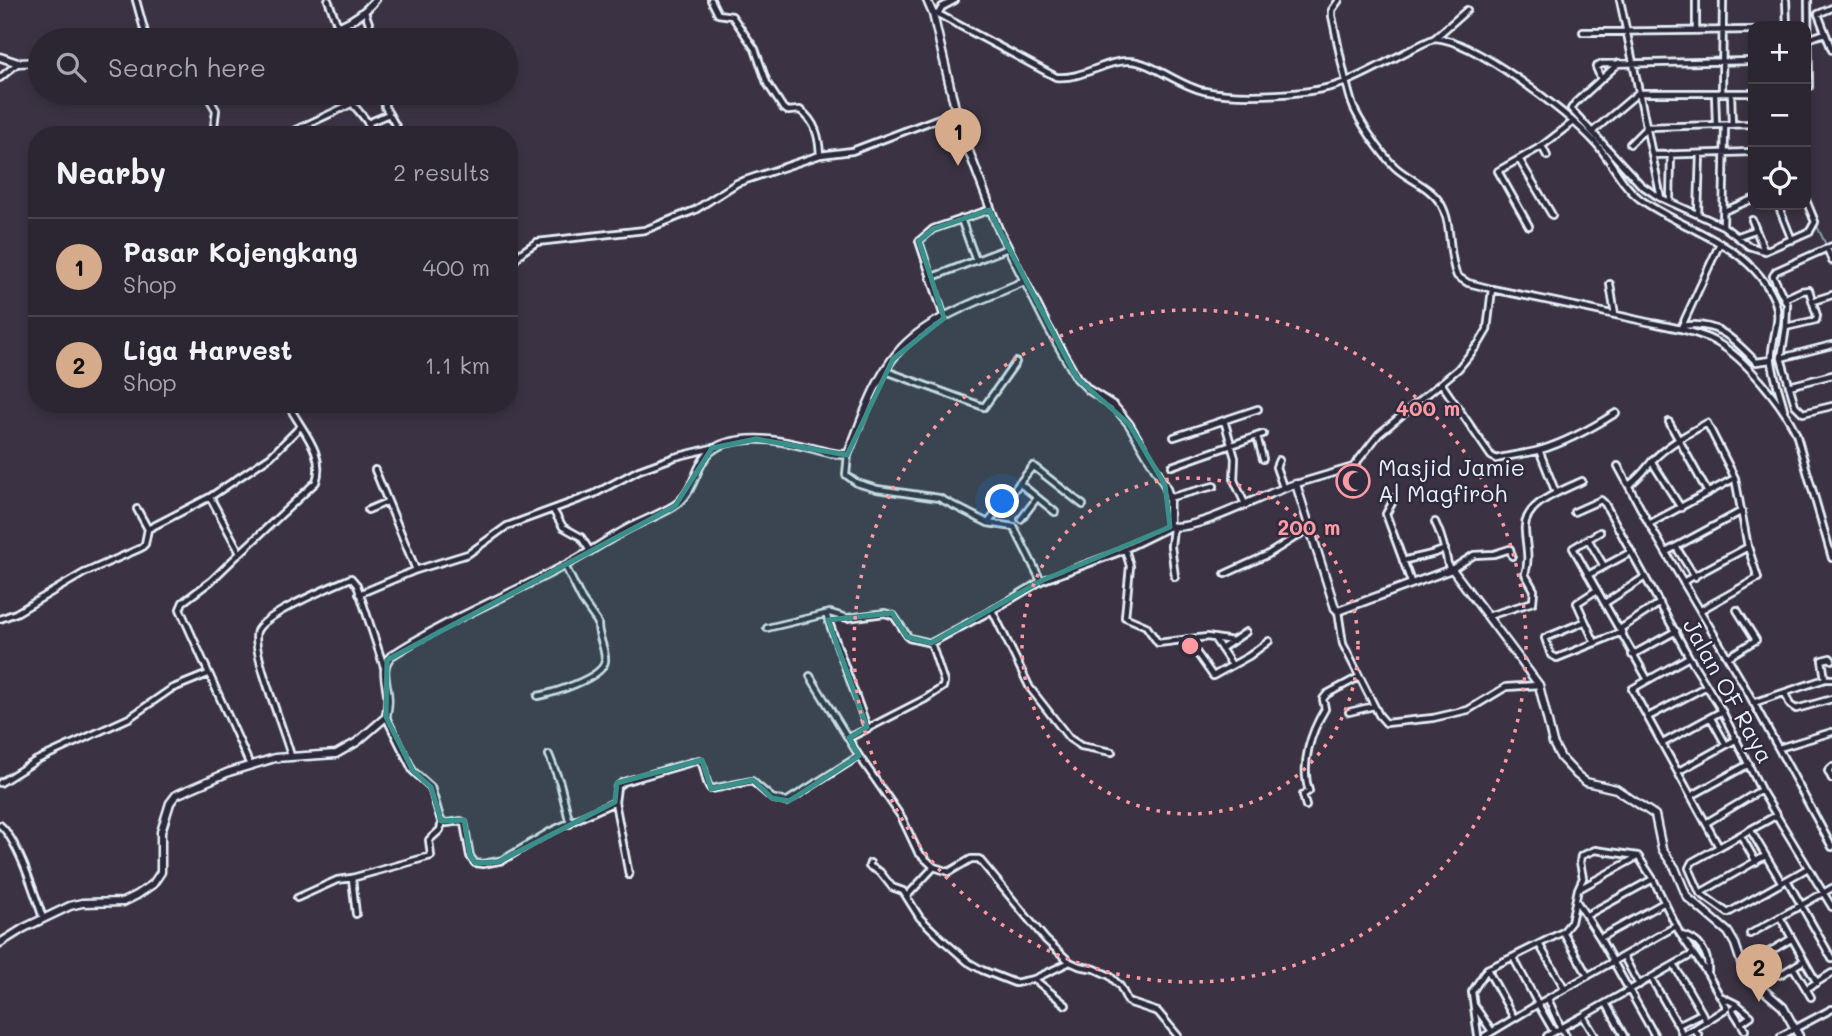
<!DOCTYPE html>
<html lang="en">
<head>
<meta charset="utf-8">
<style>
  :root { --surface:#2c2632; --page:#38323e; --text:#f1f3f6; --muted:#a6a5ac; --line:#48434d; --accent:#d6ab8b }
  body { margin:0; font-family:Mali,sans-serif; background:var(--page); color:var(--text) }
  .controls { position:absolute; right:21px; top:21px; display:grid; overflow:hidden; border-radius:14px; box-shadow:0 4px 10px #0003 }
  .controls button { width:63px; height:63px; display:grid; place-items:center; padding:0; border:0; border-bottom:2px solid var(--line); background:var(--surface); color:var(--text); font:35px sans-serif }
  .you { position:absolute; left:1003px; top:502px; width:24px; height:24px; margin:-18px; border:5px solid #fff; border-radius:50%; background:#1a73e8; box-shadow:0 0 0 10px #1a73e833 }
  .badge { display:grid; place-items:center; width:46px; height:46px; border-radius:50%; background:var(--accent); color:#111; font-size:23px; font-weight:700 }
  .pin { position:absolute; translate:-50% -58px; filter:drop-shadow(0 2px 4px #0008) }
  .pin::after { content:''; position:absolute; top:37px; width:24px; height:21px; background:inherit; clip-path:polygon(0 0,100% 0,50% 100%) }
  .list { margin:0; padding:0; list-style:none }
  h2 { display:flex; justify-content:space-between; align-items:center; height:91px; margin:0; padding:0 28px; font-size:30px }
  h2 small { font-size:23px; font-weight:400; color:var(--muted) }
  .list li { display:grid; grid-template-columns:46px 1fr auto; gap:21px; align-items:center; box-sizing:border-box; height:98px; padding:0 28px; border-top:2px solid var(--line) }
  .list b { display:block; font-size:26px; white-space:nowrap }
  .list p { margin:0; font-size:23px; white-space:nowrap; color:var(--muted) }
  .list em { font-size:23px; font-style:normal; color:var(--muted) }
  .icon { flex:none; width:38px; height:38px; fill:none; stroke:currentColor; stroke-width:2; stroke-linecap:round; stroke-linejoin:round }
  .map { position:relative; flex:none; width:1832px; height:1036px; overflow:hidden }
  .search { position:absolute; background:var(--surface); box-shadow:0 4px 10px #0003; left:28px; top:28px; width:490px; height:77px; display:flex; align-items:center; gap:18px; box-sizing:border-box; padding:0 24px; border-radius:38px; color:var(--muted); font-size:26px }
  .panel { position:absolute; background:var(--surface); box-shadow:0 4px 10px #0003; left:28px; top:126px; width:490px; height:287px; border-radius:28px }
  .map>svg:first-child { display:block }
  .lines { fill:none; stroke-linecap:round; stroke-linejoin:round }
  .stream { stroke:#899ba8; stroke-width:2 }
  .minor-casing { stroke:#e8f1f8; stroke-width:10 }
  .tertiary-casing { stroke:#e8f1f8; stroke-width:11 }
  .minor { stroke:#2f2a3d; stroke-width:4.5 }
  .tertiary { stroke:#2f2a3d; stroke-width:6 }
  .marked { fill:#3a8f8a; fill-opacity:0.2; stroke:#3a8f8a; stroke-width:5; stroke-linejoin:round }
  .ring { fill:none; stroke:#ff9aa2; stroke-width:3.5; stroke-dasharray:3.5 7 }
  .labels { text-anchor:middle; stroke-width:5; stroke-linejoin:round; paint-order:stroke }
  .poi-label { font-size:23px; fill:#e8f1f8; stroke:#2f2a3d; text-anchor:start }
  .street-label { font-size:23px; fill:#e8f1f8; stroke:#2f2a3d }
  .centre { fill:#ff9aa2; stroke:#2f2a3d; stroke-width:3.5 }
  .ring-label { font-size:21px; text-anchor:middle; font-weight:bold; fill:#ff9aa2; stroke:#2f2a3d; stroke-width:5; stroke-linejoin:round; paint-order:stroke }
</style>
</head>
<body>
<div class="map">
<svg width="1832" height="1036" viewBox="0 0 1832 1036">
  <rect width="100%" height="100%" fill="#3b3343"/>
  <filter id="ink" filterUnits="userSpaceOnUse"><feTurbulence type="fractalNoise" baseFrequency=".0143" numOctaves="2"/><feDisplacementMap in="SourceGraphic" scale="14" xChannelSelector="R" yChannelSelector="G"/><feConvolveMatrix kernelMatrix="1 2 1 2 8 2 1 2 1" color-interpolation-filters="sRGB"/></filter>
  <g filter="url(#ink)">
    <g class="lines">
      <path class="stream" d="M1816 224 1827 247"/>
      <defs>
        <path id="minor" d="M136 0 147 40
          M328 0 338 26
          M711 0 718 14 732 16 755 49 767 83 783 108 788 111 800 110C816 122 819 137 820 155
          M1339 0 1332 10V16C1338 44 1343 73 1351 100 1355 116 1382 155 1395 167 1409 180 1430 186 1441 204 1453 225 1447 253 1457 276L1468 283 1492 289C1541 299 1590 309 1638 320 1664 326 1693 329 1716 342 1745 358 1782 403 1796 433L1832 558
          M1620 0 1661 198 1723 226 1749 246 1765 251 1810 231 1815 222 1806 200
          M1786 0 1787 26
          M1808 0 1809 87
          M1832 8 1818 14 1832 50
          M365 12 375 40
          M933 14H938L1056 77C1082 80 1105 60 1129 61 1151 61 1179 86 1204 91 1239 98 1315 96 1348 81 1377 69 1405 51 1435 38 1474 40 1567 112 1594 141 1611 159 1620 184 1640 199 1686 232 1749 243 1774 299 1784 321 1769 341 1772 362 1774 378 1780 393 1784 409
          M938 14 942 7 955 0
          M1696 31V0
          M1583 32 1753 30
          M326 33 329 40
          M1435 38 1467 10
          M1808 39 1825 33
          M1619 63 1575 103 1571 109 1641 185 1660 198
          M0 78 18 63
          M1601 79 1596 67 1602 64 1753 61
          M206 93 216 110 213 135
          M347 93C353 110 367 115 374 135
          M384 93 385 107 401 135
          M1715 93 1716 124
          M1722 93 1723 0
          M1731 93 1732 125
          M370 122 389 114
          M1592 132 1638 93H1753
          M285 135 351 104
          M1630 144 1647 127 1753 124
          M1542 146 1547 156
          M1653 155 1753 152
          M1519 159 1552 215
          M1670 201 1671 154
          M1778 205 1792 240
          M1724 211 1753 199
          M1698 214 1700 154
          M961 219 976 261
          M1752 220 1764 250
          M1529 226 1498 171 1542 146 1573 122
          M1723 226 1725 125
          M1738 236 1755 230
          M1832 246 1776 271 1773 276 1787 304 1786 327 1781 358 1795 405 1803 413 1832 406
          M1827 248 1832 261
          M509 267 522 252 537 242 645 230 695 210 737 183 820 155 852 151 955 112
          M930 278 1008 248
          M1610 284 1615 315
          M1786 298 1801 291 1809 290 1817 316 1816 320 1786 327
          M1813 301 1832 295
          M944 317 919 241 933 229 989 210
          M1682 326C1718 320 1734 340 1756 362L1771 360
          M1681 328 1720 243
          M1781 358 1832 345
          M886 371 984 407 1016 362
          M1441 383 1491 456 1496 459C1510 455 1526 454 1540 450 1567 442 1592 428 1616 413
          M1789 386 1832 375
          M1224 420 1235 458 1234 480 1245 504
          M1669 422 1708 493
          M1257 436 1263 459
          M1174 437 1258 409
          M1539 450 1556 493
          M848 454 846 475 857 483 877 489 939 498 988 523 1014 527 1041 581
          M1279 460 1276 467 1283 487
          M1652 462 1681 508
          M1172 466 1263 434
          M1618 466 1649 524 1744 685 1832 847
          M375 470 416 570
          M1019 483 1055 512
          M1296 484 1353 467 1379 434 1458 369 1480 342 1487 330 1492 289
          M1629 485C1640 477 1644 471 1652 461 1667 445 1689 433 1707 423L1735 478 1748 547 1758 578 1701 610
          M1168 498 1214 486
          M1392 498V503L1386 514 1411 582
          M137 509 148 529
          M368 510 387 502
          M553 510 563 527 581 537 590 551
          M1574 512 1601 500 1605 504 1689 657 1722 711 1761 790 1832 907
          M1021 519 1037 498
          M1435 522C1444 540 1444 550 1449 568
          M988 523 1033 466 1083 505
          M1649 524 1735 478
          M1173 528 1171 546 1175 577
          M1600 532 1573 548 1648 680
          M1588 539 1604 566
          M1676 547 1695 577
          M1125 549 1130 566 1125 617 1146 626 1158 643 1207 637 1233 641
          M1666 552 1742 511
          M240 553 316 482C326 453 301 430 288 404
          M1403 561C1418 556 1431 556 1445 549
          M1452 569 1474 555 1494 554 1510 549 1512 556
          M1225 574 1267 555 1310 528
          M1588 575 1631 552
          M1683 582 1748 547
          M359 594 416 570 468 554 507 526 594 494 639 470 675 457 712 448
          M1605 603 1645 577
          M992 610 1030 688 1069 738 1081 746 1112 752
          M1338 611 1343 644 1379 715 1386 723 1433 718 1468 710 1506 687 1539 685
          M826 614 867 727
          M1488 616 1533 602 1534 590 1525 574C1530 559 1526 547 1525 531 1522 503 1562 491 1582 481
          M0 619 16 613 84 573 141 548 145 544 148 529 210 497
          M1584 622 1545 638 1551 655 1557 658 1622 632
          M767 628 830 613 847 618 885 613 894 616 909 638 931 643 1000 606 1041 581 1117 553 1170 527
          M1620 629 1660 603
          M1214 638 1232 665
          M1187 639 1213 676 1249 656 1269 641
          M1595 643 1577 603 1597 590
          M1221 649 1246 632
          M1632 655 1676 631
          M1689 657 1632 689 1719 847 1777 815
          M1728 657 1756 640 1737 610
          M810 676 859 756 902 818 918 852 934 867 949 872 971 859H979L1046 940 1070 962 1079 966 1095 969 1110 976 1120 986 1128 1002 1158 1012 1178 1036
          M1825 679 1822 660 1830 658 1832 660
          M1785 693 1790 705 1796 709 1832 699
          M538 696C553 693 603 678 605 661 606 648 597 636 598 623L582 600 565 566
          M1753 703 1825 679H1832
          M1349 712 1374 706
          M386 717 413 771 431 787 441 821 447 823 461 821 464 823 470 856 475 863 483 864 503 860 551 831 615 802
          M1648 717 1707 686
          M1711 718 1726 745
          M849 738 925 699 943 687 944 682 931 643
          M1663 743 1722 711
          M1779 748 1832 732
          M549 755 560 783 570 824
          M291 756C285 732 250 648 257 631 264 614 333 586 351 578L357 585 384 667
          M250 765 180 609 183 602 211 581 240 553 210 497 271 456 300 427
          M1832 767 1828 771 1832 779
          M1679 771 1737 739
          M0 783 37 760 129 718 171 689 208 674
          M1691 796 1749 764
          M1306 806 1303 795 1309 791C1300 764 1311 732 1325 709L1323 699 1327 694 1359 677
          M1706 823 1761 790
          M0 825C18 840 35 895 43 918
          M1751 831 1782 883
          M1741 836 1756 862
          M1719 847 1692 862 1689 868 1700 893 1728 913 1808 868
          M870 863 869 866 880 872 892 887 903 891 920 918 944 941 968 962 982 970 1015 983 1034 979 1070 962
          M629 875 615 802 617 787 623 782 699 760C707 768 703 781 711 789L752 781 772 798 786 802 859 756
          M352 878 356 914
          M1787 880 1832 959
          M1581 888 1637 857
          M1700 893 1765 856
          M907 896 934 867
          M297 898 337 880 352 878 431 856 429 840 440 830 442 822
          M1577 902 1600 938 1665 902
          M1587 915 1653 879
          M1780 917 1817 983
          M1563 932 1571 922 1578 889 1583 878 1580 862 1581 856 1595 850 1638 856 1653 879 1680 934 1707 973 1720 996 1738 1005 1751 1016 1741 1023
          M1750 934 1832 888
          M1681 935C1700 939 1709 954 1708 972
          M1600 938 1655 1036
          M1539 944 1563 932 1588 976
          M1513 957 1539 944 1565 989
          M1624 957 1639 985
          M1757 959 1791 939
          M1674 965 1702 1013
          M1793 967 1811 997
          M1780 975 1803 961
          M1651 978 1678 1025
          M1034 979 1066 1005
          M1806 989 1832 973
          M1548 999 1561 1028 1583 1016 1595 1036
          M1606 1003 1624 1036
          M1474 1005 1491 1030
          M1738 1005 1732 1009 1745 1030
          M1583 1016 1693 954
          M1694 1029 1727 1008 1721 997
          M1554 1032 1538 1004 1676 926
          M1683 1035 1678 1025 1702 1013 1706 1022
          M1478 1036 1472 992 1487 969 1514 1018
          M1485 1036 1538 1004 1513 957 1487 969
          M1547 1036 1561 1028 1566 1036
          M1681 1036 1694 1029 1699 1036
          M1781 1036 1832 1009"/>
        <path id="tertiary" d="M927 0 933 14 959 125 998 228 1048 327 1077 378 1089 390 1114 406 1129 424 1165 485 1169 496V526C1195 533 1266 492 1296 484L1335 608 1338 611 1452 569 1539 685 1553 743 1561 758 1577 775 1586 782 1616 789 1655 815 1662 849 1675 868 1687 897 1728 932 1735 944 1745 974 1783 1007 1799 1036
          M285 40C317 36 354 27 375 0
          M0 57 18 63 40 62
          M0 943 24 928 70 906 82 903 123 902 137 895 153 884 161 872V832L170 803 176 795 229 772 275 758 336 754 357 742 386 717C387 711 388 706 388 700 388 684 379 669 391 656 445 621 505 597 562 567 586 555 608 539 631 527 645 520 661 514 674 506 701 489 692 452 727 443 756 435 783 441 811 448 823 451 836 456 848 454 862 420 874 380 898 352 927 317 985 299 1025 281"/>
      </defs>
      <use href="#minor" class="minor-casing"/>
      <use href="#tertiary" class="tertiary-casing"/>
      <use href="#minor" class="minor"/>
      <use href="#tertiary" class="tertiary"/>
    </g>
  </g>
  <path class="marked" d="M989 210 1077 378 1129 424 1165 485 1170 527 1041 581 931 643 907 637 892 613 828 620 867 727 849 738 859 756 789 801 772 798 753 780 711 789 702 760 617 783 615 802 498 862 475 863 470 856 464 820 441 821 431 787 413 771 386 717 387 660 675 506 712 448 756 439 847 455 893 359 944 318 919 241 933 229Z"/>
  <g class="ring">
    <circle cx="1190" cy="646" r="168"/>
    <circle cx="1190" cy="646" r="336"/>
  </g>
  <defs>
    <symbol id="mosque-ring" viewBox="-11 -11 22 22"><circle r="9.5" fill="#2f2a3d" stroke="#ff9aa2" stroke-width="1.5"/><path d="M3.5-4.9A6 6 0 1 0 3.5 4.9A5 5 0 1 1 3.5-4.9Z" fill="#ff9aa2"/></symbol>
  </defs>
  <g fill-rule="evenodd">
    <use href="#mosque-ring" x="1334" y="462" width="38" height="38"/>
  </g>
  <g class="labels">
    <g class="poi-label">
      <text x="1378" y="476">Masjid Jamie<tspan x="1378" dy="26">Al Magfiroh</tspan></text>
    </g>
    <g class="street-label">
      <text transform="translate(1728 691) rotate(61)" y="8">Jalan OF Raya</text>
    </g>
  </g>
  <circle cx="1190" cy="646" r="10" class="centre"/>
  <g class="ring-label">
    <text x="1428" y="416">400 m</text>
    <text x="1309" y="535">200 m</text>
  </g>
</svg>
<div class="controls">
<button>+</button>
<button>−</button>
<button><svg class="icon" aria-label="locate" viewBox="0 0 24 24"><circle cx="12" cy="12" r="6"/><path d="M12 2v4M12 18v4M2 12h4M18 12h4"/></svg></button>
</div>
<div class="you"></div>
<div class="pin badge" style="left:958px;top:166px">1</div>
<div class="pin badge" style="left:1759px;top:1002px">2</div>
<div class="search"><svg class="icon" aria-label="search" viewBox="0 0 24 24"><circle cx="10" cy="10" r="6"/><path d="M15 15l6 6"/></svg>Search here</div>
<section class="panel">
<h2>Nearby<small>2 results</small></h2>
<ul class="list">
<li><span class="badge">1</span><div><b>Pasar Kojengkang</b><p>Shop</p></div><em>400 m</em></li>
<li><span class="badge">2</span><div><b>Liga Harvest</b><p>Shop</p></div><em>1.1 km</em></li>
</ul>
</section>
</div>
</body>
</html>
